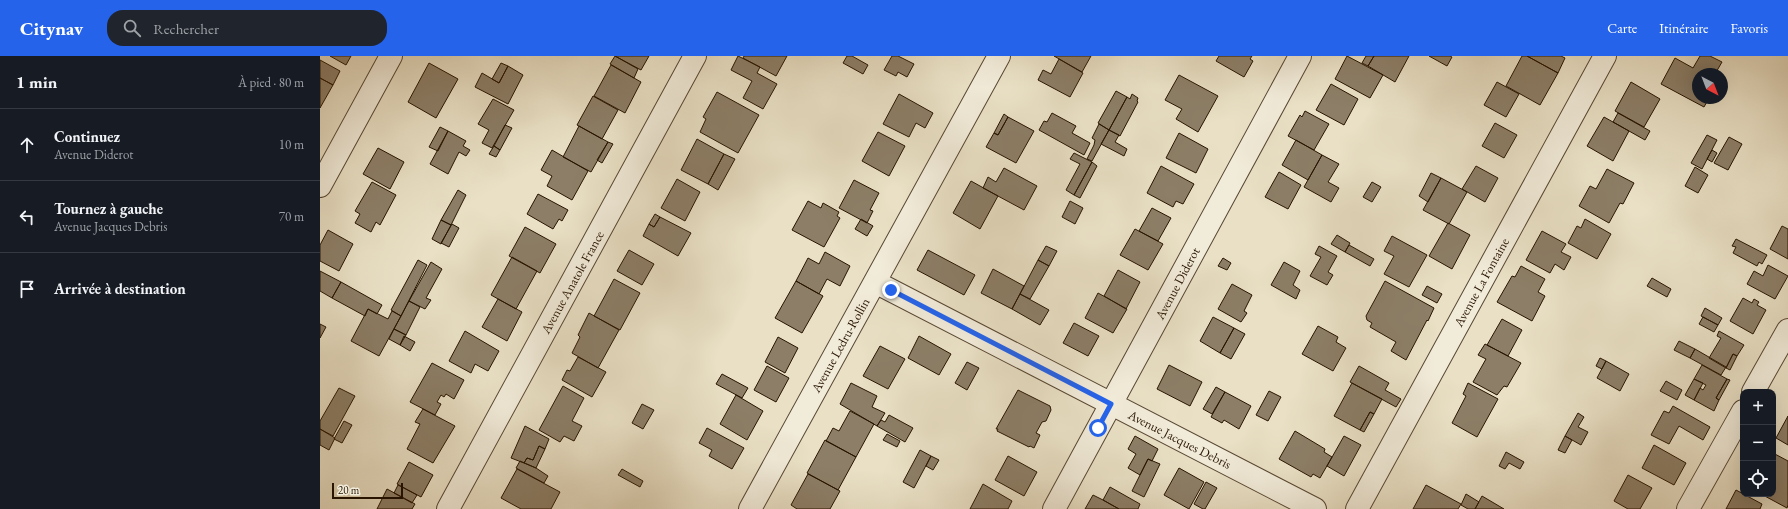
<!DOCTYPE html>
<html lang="fr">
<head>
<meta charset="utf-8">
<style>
  :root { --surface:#171b24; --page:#20242c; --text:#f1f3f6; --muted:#9ea1a6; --line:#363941; --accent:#2563eb }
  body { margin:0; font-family:"EB Garamond",serif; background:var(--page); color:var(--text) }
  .controls { position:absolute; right:12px; bottom:12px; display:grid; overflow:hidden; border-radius:8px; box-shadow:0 4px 16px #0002 }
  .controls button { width:36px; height:36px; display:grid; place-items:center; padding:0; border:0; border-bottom:1px solid var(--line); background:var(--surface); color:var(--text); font:20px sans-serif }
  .compass { position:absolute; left:1372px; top:12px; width:36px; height:36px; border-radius:50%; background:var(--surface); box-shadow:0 4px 16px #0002; rotate:138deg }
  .scale { position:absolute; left:12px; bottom:10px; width:71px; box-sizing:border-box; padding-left:4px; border:2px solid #281401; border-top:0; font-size:11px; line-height:14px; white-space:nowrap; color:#281401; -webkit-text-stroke:3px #f1ebd9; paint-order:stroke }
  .stop { position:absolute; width:12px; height:12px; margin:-9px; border:3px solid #2563eb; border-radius:50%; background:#fff }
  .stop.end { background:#2563eb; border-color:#fff; box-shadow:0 1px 4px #0008 }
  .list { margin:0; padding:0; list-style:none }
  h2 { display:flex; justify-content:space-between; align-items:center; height:52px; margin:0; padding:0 16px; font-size:17px }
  h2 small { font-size:13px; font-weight:400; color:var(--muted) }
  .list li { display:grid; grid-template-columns:26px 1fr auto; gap:12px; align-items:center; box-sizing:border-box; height:72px; padding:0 16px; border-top:1px solid var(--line) }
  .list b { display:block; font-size:15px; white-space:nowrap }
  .list p { margin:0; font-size:13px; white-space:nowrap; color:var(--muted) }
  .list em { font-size:13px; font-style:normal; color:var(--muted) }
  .icon { flex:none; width:22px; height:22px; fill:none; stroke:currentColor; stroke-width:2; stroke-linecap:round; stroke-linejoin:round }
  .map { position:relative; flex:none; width:1468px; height:453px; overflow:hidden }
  header { display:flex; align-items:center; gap:24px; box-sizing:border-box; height:56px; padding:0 20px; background:var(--accent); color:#fff }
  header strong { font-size:19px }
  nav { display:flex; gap:22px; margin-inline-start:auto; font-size:14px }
  .search { width:280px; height:36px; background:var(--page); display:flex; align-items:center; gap:10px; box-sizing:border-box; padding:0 14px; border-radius:16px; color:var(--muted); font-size:15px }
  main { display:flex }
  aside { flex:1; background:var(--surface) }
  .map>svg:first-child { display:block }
  .building { fill:#8c7e67; stroke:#281401 }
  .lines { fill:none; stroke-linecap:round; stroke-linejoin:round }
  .street-casing { stroke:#584732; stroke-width:24 }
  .street { stroke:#f1ebd9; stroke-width:22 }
  .route { stroke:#2563eb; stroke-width:5 }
  .labels { text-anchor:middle; stroke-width:3; stroke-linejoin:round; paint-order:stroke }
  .street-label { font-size:13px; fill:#281401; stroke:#f1ebd9 }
</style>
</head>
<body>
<header>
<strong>Citynav</strong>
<div class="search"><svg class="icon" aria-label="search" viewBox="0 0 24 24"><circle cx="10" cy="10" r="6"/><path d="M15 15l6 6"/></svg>Rechercher</div>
<nav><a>Carte</a><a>Itinéraire</a><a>Favoris</a></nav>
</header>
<main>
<aside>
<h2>1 min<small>À pied · 80 m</small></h2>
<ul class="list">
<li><svg class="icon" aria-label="ahead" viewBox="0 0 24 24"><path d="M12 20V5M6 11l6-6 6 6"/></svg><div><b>Continuez</b><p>Avenue Diderot</p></div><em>10 m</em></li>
<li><svg class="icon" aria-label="left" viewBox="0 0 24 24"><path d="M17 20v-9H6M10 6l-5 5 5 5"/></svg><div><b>Tournez à gauche</b><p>Avenue Jacques Debris</p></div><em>70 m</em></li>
<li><svg class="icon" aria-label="arrive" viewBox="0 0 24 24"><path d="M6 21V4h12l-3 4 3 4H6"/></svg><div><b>Arrivée à destination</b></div></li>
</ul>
</aside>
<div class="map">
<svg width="1468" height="453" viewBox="0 0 1468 453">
  <rect width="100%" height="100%" fill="#e9e0c5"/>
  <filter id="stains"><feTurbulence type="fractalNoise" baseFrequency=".005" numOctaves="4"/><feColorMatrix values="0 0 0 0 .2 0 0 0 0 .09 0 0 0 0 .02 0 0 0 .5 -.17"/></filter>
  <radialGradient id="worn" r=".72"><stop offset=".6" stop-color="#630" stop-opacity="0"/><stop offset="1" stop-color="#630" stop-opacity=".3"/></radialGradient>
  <path class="building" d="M10 0H31L26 9Z
    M295 0H329L321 14Z
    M295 0 318 13 314 22 290 8Z
    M418 0 440 11 437 17 457 28 443 53 423 42 432 25 411 14Z
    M424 0H467L456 20 423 2Z
    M527 0H532L548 9 543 18 523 7Z
    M572 0H578L594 8 587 21 578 16 576 20 564 14Z
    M734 0H771L762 16Z
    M899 0H932L930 3 933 5 924 21 896 5Z
    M1027 0 1063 19 1050 42 1015 23Z
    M1046 0H1054L1048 10 1042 7Z
    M1054 0H1089L1075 26 1048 10Z
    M1109 0H1130L1132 1 1127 10Z
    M1202 0H1207L1238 17 1220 49 1186 30Z
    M1207 0H1241L1245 2 1238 17Z
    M1380 0H1390L1402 6 1395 18H1378V42H1389L1384 51 1341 28 1355 2 1373 12Z
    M739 3 763 17 750 41 718 24 723 14 731 18Z
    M0 4 20 15 13 29 0 22Z
    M109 7 138 23 116 62 88 46Z
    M181 7 188 10 179 27 172 23Z
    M291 9 321 26 305 57 274 40Z
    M188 10 203 19 188 48 155 31 162 17 179 27Z
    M859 19 898 40 878 76 856 63 862 53 845 44Z
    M0 22 13 29 0 52Z
    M1177 26 1199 38 1186 61 1164 49Z
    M1311 26 1340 43 1324 71 1295 55Z
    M1011 28 1038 43 1024 69 996 54Z
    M796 35 807 41 789 74 778 67Z
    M397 36 439 59 418 97 380 76 386 63 383 61Z
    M579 38 613 57 605 72 596 67 589 81 563 68Z
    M812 38 818 42 817 45 818 46 800 80 789 74 807 41 810 43Z
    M273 40 298 54 282 83 257 69Z
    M173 43 194 54 172 92 162 87 169 74 158 68Z
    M985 55 1009 68 994 94 968 80 980 59 982 61Z
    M732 57 756 70 752 77 770 87 764 99 719 74 724 65 727 66Z
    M1298 57 1330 75 1325 84 1293 66Z
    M684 58 688 61 678 79 674 77Z
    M688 61 714 75 696 107 666 91 674 77 678 79Z
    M1284 61 1309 75 1293 105 1267 90Z
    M1175 67 1197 79 1184 102 1162 90Z
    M779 68 789 74 772 105 767 103 774 89 775 84 772 82Z
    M185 69 192 72 180 94 174 90Z
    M259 70 288 86 271 116 243 101Z
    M120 71 128 75 118 95 109 91Z
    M789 74 799 79 795 86 807 93 804 100 781 88Z
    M128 75 146 85 143 90 150 94 146 100 139 96 128 118 110 108Z
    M558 76 585 90 569 120 542 105Z
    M859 77 888 93 876 117 846 102Z
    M1387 79 1397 84 1382 113 1371 107Z
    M1409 81 1422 88 1408 114 1394 107Z
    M377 83 404 98 388 128 361 114Z
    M976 84 1002 99 988 124 962 109Z
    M288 86 293 88 282 107 277 104Z
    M174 90 180 94 176 101 169 98Z
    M58 92 84 106 70 133 43 118Z
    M232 94 268 115 252 144 227 130 232 120 221 114Z
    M1392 94 1397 97 1392 106 1387 103Z
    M754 97 772 106 754 139 746 134 760 108 750 103Z
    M404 98 415 103 398 134 388 128Z
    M1002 99 1019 108 1008 126 1019 132 1011 146 984 131Z
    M772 106 777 110 760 142 754 139Z
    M841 110 874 128 863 148 856 145 853 151 827 137Z
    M1156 110 1178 122 1165 146 1142 133Z
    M1375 111 1388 119 1378 137 1365 130Z
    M684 112 717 130 704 154 663 132 668 121 676 126Z
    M1287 113 1314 127 1303 148 1300 147 1289 167 1259 150 1270 130 1276 133Z
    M959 116 981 129 968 153 945 141Z
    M1111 117 1121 122 1108 146 1099 140Z
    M1121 122 1147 136 1129 168 1103 154Z
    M357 123 380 136 365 165 341 152Z
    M534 124 559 137 550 154 553 155 547 167 519 152Z
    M651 125 678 140 660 173 633 157Z
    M52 126 76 139 60 169 56 166 51 176 35 167 40 158 35 155Z
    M1052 126 1061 131 1052 146 1043 141Z
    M138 134 146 139 131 169 121 164Z
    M218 138 248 154 242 165 239 163 233 173 207 158Z
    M488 145 501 152 503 147 519 156 517 160 520 162 504 191 472 174Z
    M750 145 763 152 755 168 742 161Z
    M832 152 851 162 838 185 819 175Z
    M335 158 340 161 334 171 329 168Z
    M340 161 371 177 358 200 323 180 329 168 334 171Z
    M541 163 553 170 547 180 535 173Z
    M1265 163 1291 178 1277 203 1248 187 1257 170 1261 172Z
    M121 164 131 169 121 188 112 183Z
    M1128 167 1150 179 1132 213 1109 200Z
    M132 168 139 172 129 191 121 187Z
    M1462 170 1468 173V203L1450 193Z
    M205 171 236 188 220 217 189 200Z
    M815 173 843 188 828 214 800 199Z
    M8 174 33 188 19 215 0 205V189Z
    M1222 175 1246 188 1241 196 1251 201 1244 214 1235 208 1230 217 1206 204Z
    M1017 179 1030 187 1025 196 1011 188Z
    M1072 180 1107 199 1089 231 1064 218 1074 200 1064 195Z
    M1416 183 1447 199 1442 208 1439 206 1437 210 1413 197 1416 191 1412 190Z
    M1029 189 1054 203 1050 210 1025 196Z
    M726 190 737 195 729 210 718 204Z
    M999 190 1017 200 1008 216 1013 219 1007 229 990 220 1001 201 995 198Z
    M309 194 334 208 322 229 297 215Z
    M608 194 655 219 644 239 597 214Z
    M505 196 530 210 520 230 507 223 499 238 476 225 488 202 499 208Z
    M192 201 217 215 196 253 171 239Z
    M903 202 911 207 907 214 898 210Z
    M98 204 107 209 81 260 71 254Z
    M718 204 729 210 710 243 700 238Z
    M111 206 122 213 106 242 111 244 105 253 89 245Z
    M964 206 980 215 973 229 980 234 976 243 951 229Z
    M1448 209 1468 220 1455 243 1427 228 1434 215 1443 220Z
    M1201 210 1225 223 1218 236 1225 240 1212 265 1177 246 1192 220 1195 221Z
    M673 213 704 230 692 253 661 237Z
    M798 214 820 226 806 253 784 240Z
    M0 215 21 226 12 242 0 235Z
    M1332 222 1351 233 1347 241 1327 230Z
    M294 223 320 237 300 274 274 260Z
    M476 225 503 240 482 277 455 262Z
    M1065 225 1114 252 1108 265 1107 264 1086 304 1071 295 1076 286 1050 271 1052 267 1047 264 1046 260Z
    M21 226 62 249 57 258 48 253 45 260 12 242Z
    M912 228 932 239 924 255 927 257 921 266 898 253Z
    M1107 230 1122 238 1117 247 1102 239Z
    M778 237 807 253 793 277 765 262Z
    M700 238 729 254 720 269 692 253Z
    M1423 242 1432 247 1434 243 1439 246 1437 249 1446 254 1433 278 1410 265Z
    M178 243 202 256 187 285 162 271Z
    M89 245 100 251 86 279 74 273Z
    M1385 252 1402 262 1398 269 1381 260Z
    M48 253 68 263 72 255 81 260 59 300 31 285Z
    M269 257 299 274 278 312 252 297 260 281 258 279Z
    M893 261 914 272 900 297 880 285Z
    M1383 261 1398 269 1394 276 1379 268Z
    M1182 263 1202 274 1188 300 1167 289Z
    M754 267 779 280 768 300 743 287Z
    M0 268 6 271 0 282Z
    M998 270 1018 281 1016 286 1026 292 1013 315 982 298Z
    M914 272 925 278 911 303 900 297Z
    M74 273 86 279 80 289 69 283Z
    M145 275 179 295 168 315 155 308 151 317 129 305Z
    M1399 275 1424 289 1417 300 1413 298 1406 312 1389 302 1401 282 1397 280Z
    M84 280 95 286 90 295 80 289Z
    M599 280 631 298 619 319 588 302Z
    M458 281 478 292 465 317 445 306Z
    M1359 285 1375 293 1370 302 1354 294Z
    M1165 288 1201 307 1187 331 1184 330 1177 339 1153 326 1166 303 1158 299Z
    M560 290 585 303 568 333 543 320Z
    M1375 293 1406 311 1401 319 1370 302Z
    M1413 298 1417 300 1410 314 1406 312Z
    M258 301 286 316 272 341 242 324 247 314 250 315Z
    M1280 302 1286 305 1282 313 1276 310Z
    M1286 305 1309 318 1300 335 1277 322Z
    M647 306 659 312 647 334 635 327Z
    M112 307 144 324 134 343 126 338 124 341 121 339 117 346 121 348 115 359 90 346Z
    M849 309 882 326 870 350 837 333Z
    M1382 309 1407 323 1396 342 1399 344 1394 355 1374 344 1380 332 1383 334 1386 329 1374 323Z
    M447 310 469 322 456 346 434 334Z
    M1039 310 1069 327 1065 334 1081 343 1076 351 1030 326Z
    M402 318 428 332 422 342 396 328Z
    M1374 323 1383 327 1374 344 1365 339Z
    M1407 323 1410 324 1399 344 1396 342Z
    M1346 325 1362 334 1357 344 1340 335Z
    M531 327 557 340 552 351 565 357 557 370 520 348Z
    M1032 327 1062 343 1054 358 1050 356 1040 374 1014 360Z
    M1148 327 1178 343 1157 381 1132 367 1146 340 1143 338Z
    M243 330 264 342 252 365 262 370 254 385 244 380 240 386 219 374Z
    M896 331 905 336 892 358 883 353Z
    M19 332 35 340 13 380 0 373V365Z
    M698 334 730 350 731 354 726 365 722 366 716 377 720 379 714 392 710 390 709 391 677 375 678 373H676Z
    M949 335 961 341 948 365 936 359Z
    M905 336 931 350 919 373 904 364 902 367 891 361Z
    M416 339 443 355 427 384 400 368Z
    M322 348 334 354 323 373 312 367Z
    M1353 350 1390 371 1383 384 1359 370 1349 388 1331 379 1344 355 1349 357Z
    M103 353 135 370 113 407 87 393 100 368 95 366Z
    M530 355 554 368 536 401 506 385 513 372 519 375Z
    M1050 356 1054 358 1044 376 1040 374Z
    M1258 357 1264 361 1258 371 1268 376 1261 389 1245 380Z
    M569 359 593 372 585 386 557 370 561 364 565 366Z
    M1468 360V389L1456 382Z
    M24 365 32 369 22 387 14 383Z
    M205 370 229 383 225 393 219 390 213 404 207 402 204 407 191 402Z
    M387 372 424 392 412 413 389 400 392 394 379 387Z
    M0 373 15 382 9 394 0 389Z
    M975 375 1005 393 1004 396 1012 401 1000 422 993 418 991 421 959 403Z
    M567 378 580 385 577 391 563 384Z
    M815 380 838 393 832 405 828 403 820 419 808 412 816 398 808 393Z
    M1024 380 1041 389 1024 420 1007 410Z
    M1245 380 1252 384 1245 397 1238 394Z
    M505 384 536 401 518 434 487 417Z
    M1334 389 1366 407 1354 429 1322 412Z
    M219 390 225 393 216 412 204 407 207 402 213 404Z
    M600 394 611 400 594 432 583 426Z
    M1186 396 1204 406 1200 413 1189 407 1185 413 1179 410Z
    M1453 397 1468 405V449L1467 452 1441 438H1453Z
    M611 400 619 404 613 414 606 410Z
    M688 400 717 416 704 440 675 424Z
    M828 403 840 408 824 441 812 435Z
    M200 405 216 412 228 420 224 427 196 412Z
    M89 406 113 419 101 441 77 428Z
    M859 412 884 426 869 453 844 439Z
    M197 413 240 436 231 453H201L181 442Z
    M302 413 323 425 320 431 298 419Z
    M488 418 520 435 510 453H477L471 449Z
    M1308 419 1332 432 1320 453H1308L1294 445Z
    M886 426 897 432 885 453H883L874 448Z
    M663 428 692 445 688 453H650Z
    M78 429 97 439 92 447 74 437Z
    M1106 429 1141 448 1138 453H1093Z
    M790 431 820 448 818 453H799L783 444Z
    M67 433 95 448 92 453H57Z
    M1416 434 1442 448 1440 453H1406Z
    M1146 438 1159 446 1155 453H1148L1141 449Z
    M773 439 783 444 799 453H765Z
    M1162 440 1184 453H1155Z"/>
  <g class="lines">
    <defs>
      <path id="street" d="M0 130 71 0
        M555 226 995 453
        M1433 336 1468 274
        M128 453 375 0
        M430 453 679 0
        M734 453 980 0
        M1037 453 1285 0
        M1368 453 1423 355"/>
    </defs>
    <use href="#street" class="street-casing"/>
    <use href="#street" class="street"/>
  </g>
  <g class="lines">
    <path class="route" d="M571 234 791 348 778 372"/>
  </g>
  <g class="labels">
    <g class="street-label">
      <text transform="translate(252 226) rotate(-61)" y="5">Avenue Anatole France</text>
      <text transform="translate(1161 226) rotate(-61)" y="5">Avenue La Fontaine</text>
      <text transform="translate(857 227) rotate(-62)" y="5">Avenue Diderot</text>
      <text transform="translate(520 289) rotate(-61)" y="5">Avenue Ledru-Rollin</text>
      <text transform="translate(860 383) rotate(27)" y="5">Avenue Jacques Debris</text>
    </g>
  </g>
  <rect width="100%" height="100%" filter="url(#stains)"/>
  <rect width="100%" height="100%" fill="url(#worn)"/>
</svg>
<div class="controls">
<button>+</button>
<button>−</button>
<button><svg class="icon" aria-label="locate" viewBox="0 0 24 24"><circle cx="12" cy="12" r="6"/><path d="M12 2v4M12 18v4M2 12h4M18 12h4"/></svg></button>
</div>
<svg class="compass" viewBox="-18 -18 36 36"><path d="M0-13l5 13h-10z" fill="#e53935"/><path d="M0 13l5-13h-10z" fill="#9ea1a6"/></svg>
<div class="scale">20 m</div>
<div class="stop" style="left:778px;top:372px"></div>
<div class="stop end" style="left:571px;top:234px"></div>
</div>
</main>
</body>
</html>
